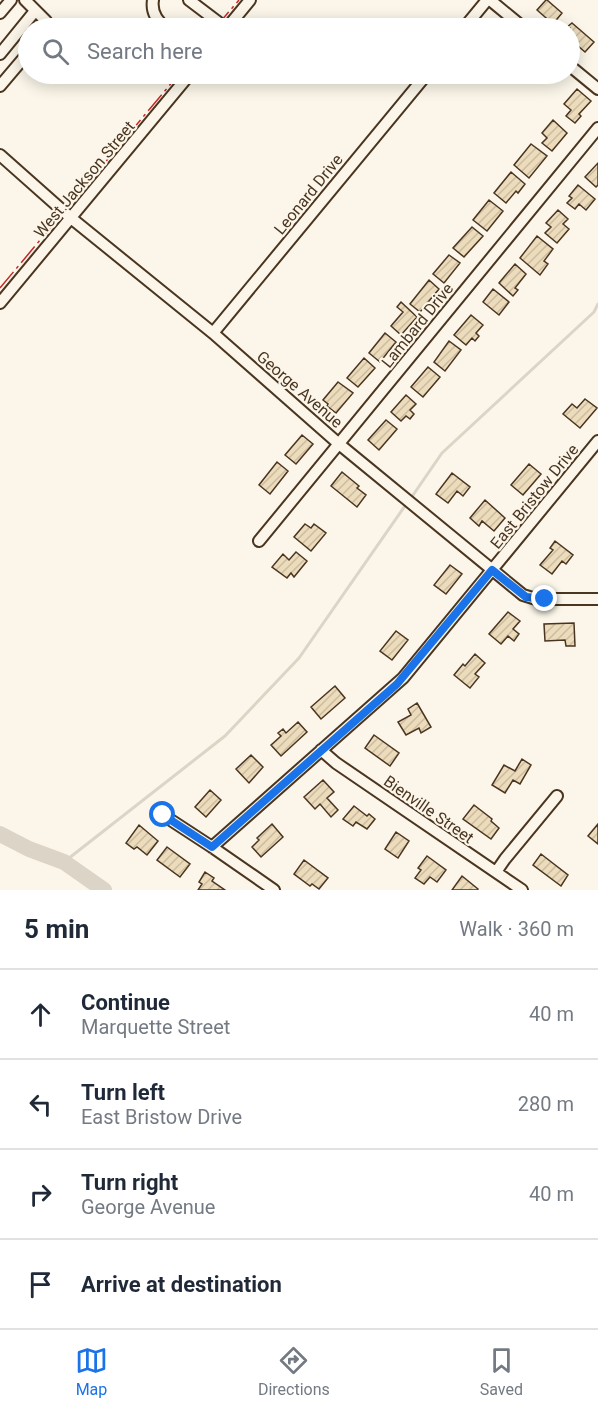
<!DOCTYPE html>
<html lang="en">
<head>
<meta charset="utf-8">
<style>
  :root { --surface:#fff; --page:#f2f2f3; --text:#1f2937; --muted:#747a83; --line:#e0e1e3; --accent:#1a73e8 }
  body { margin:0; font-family:Roboto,sans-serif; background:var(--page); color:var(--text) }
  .stop { position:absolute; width:18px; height:18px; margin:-14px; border:4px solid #1a73e8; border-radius:50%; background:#fff }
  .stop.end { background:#1a73e8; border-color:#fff; box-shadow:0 2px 6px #0008 }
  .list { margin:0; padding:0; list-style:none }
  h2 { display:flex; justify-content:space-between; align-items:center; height:78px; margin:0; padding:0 24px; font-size:26px }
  h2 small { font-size:20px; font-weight:400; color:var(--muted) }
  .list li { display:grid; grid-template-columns:39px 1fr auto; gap:18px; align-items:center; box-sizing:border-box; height:90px; padding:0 24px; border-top:2px solid var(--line) }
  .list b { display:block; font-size:22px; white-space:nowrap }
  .list p { margin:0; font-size:20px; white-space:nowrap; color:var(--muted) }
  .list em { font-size:20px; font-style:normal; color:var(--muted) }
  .icon { flex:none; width:33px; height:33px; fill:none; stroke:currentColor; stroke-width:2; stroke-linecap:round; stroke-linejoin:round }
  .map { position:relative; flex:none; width:598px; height:890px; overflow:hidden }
  .search { position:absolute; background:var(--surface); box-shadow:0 3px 15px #0003; left:18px; right:18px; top:18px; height:66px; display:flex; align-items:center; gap:15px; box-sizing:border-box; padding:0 21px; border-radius:33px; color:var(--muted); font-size:22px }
  .sheet { height:438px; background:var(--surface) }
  nav { display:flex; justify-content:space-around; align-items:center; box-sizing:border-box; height:84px; border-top:2px solid var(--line); background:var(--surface); font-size:16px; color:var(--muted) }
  nav a { display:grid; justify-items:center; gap:3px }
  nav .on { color:var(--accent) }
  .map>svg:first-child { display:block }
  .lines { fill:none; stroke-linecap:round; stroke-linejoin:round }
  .stream { stroke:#dcd4c6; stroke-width:3 }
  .river { stroke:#dcd4c6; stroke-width:16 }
  .building { fill:url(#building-hatch); stroke:#4a3520; stroke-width:1.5 }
  .minor-casing { stroke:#4a3520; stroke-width:14 }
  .minor { stroke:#fbf6e9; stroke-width:10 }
  .power { stroke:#c62828; stroke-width:1.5; stroke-dasharray:21 4.5 3 4.5; stroke-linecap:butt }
  .route { stroke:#1a73e8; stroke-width:8 }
  .labels { text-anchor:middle; stroke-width:4.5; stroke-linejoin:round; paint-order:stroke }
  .street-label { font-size:16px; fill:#4a3520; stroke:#fbf6e9 }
</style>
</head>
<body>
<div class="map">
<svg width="598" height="890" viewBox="0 0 598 890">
  <defs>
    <pattern id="building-hatch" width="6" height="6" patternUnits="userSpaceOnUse" patternTransform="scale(1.5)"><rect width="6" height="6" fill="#ecdcbc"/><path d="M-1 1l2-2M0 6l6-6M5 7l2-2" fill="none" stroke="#ccbda1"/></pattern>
  </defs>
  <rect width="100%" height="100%" fill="#fbf6e9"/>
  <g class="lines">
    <path class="stream" d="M411 498 442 453 594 312 598 304
      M64 862 225 736 299 658 407 503"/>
    <path class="river" d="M0 834 29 849 64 862 104 890"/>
  </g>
  <path class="building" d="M546 0H547L562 13 553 24 537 10Z
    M572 23 594 42 585 52 570 39V28H566Z
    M577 89 591 101 579 114 581 116 575 123 566 116 571 110 564 104Z
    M553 120 567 133 552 151 542 143 547 138 542 133Z
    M531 144 547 156 529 178 514 165Z
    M598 163V185L596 187 585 177Z
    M511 172 525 184 518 193 516 191 506 203 494 193Z
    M578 185 595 199 586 210 579 204 575 209 567 203 572 198 569 196Z
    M489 200 503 211 487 231 473 220Z
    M558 210 568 219 563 224 569 229 557 243 545 233 551 227 546 223Z
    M472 227 483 236 464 257 453 248Z
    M537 236 553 249 544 261 548 264 540 275 520 258Z
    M449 255 460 263 444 283 433 274Z
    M515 264 526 274 515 288 518 290 513 296 499 283Z
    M429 280 439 289 420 312 410 304Z
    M493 289 509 302 499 315 483 302Z
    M401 302 417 317 401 335 391 326 403 312 397 307Z
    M471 315 483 325 476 333 479 336 475 341 472 338 466 345 454 335Z
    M385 333 396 342 380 362 369 353Z
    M449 341 461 350 445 371 434 362Z
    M364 358 375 368 358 387 347 378Z
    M428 367 440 377 423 397 411 387Z
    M338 382 353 393 336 413 327 406 328 404 323 400Z
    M406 395 416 404 410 410 414 414 410 419 406 416 401 421 391 412Z
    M585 399 597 408 580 428 563 414 572 404 577 408Z
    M386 420 397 429 379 450 368 440Z
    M302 435 313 444 296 464 285 455Z
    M277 462 288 471 270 494 259 485Z
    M529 464 541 474 523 495 511 485Z
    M342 472 359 486 357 488 366 495 357 507 331 486Z
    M452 473 470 487 463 496 457 491 448 503 436 494Z
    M485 500 505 518 494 531 482 521 479 526 470 518Z
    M305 524 311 528 314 524 326 533 311 551 294 537Z
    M555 541 573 555 566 564 562 561 552 574 540 565 553 550 550 548Z
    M296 552 307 561 294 577 291 573 287 578 272 567 283 554 289 560Z
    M450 565 462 574 446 594 434 585Z
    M508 612 520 621 513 629 519 634 514 641 508 636 501 644 489 634Z
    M574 623 575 646H566L565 640 545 641 544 624Z
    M396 631 408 640 392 660 380 651Z
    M475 654 485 663 475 674 479 677 470 688 454 675 463 664 465 666Z
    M335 686 345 698 321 719 311 707Z
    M417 703 431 727 421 733 419 728 406 735 398 722 411 715 408 709Z
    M298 722 307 732 281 756 271 745 281 736 278 733 283 729 286 733Z
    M374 735 399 753 390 766 365 748Z
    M251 755 263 767 249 783 236 769Z
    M522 759 531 765 520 784 513 780 505 793 492 785 504 765 515 771Z
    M323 780 334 792 327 798 338 810 331 817 320 804 315 809 304 797Z
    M210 790 221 800 206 817 195 807Z
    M474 805 492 819 491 821 499 828 491 839 463 819Z
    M354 806 367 816 369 814 375 819 367 829 356 822 353 826 343 819Z
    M272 824 283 837 261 857 252 847 259 840 257 838Z
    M598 824V844L588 836Z
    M139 825 158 841 147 855 137 847 134 849 126 843Z
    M396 832 409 841 398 858 385 849Z
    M167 847 190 864 180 877 157 860Z
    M541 854 568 875 561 886 533 865Z
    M427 856 446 870 437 882 430 877 424 884 415 878 421 870 418 868Z
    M304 860 328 878 319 889 312 884 310 886 294 874Z
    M205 872 214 878 212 881 225 890H198L202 884 199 882Z
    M462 876 478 889 477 890H452Z"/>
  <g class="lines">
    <defs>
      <path id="minor" d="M25 0 46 21 47 28
        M153 0C151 12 157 21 166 28
        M189 0 226 28
        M490 0 524 28
        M0 13 11 0
        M227 28 250 0
        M464 28 487 0
        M0 54 35 11
        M570 66 598 89
        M0 86 28 53
        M0 155 71 218 213 333 339 444 523 595 536 599H598
        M0 303 190 74
        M213 333 427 74
        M259 541 598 128
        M321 750 336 763 522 890
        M163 815 212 847 274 890
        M212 847 403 678 598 441
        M496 872 505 859 557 796"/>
    </defs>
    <use href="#minor" class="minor-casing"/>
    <use href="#minor" class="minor"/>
    <path class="power" d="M215 28 239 0
      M0 288 179 74"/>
  </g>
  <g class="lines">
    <path class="route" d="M163 815 212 847 397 684 492 570 526 597 545 599"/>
  </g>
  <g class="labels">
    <g class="street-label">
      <text transform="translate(84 179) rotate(-50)" y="6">West Jackson Street</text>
      <text transform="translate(308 194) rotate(-51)" y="6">Leonard Drive</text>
      <text transform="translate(417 325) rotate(-51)" y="6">Lambard Drive</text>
      <text transform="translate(300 389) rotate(41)" y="6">George Avenue</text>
      <text transform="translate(534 496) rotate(-51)" y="6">East Bristow Drive</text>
      <text transform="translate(429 809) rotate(35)" y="6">Bienville Street</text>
    </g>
  </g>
</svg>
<div class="stop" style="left:163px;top:815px"></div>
<div class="stop end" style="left:545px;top:599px"></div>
<div class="search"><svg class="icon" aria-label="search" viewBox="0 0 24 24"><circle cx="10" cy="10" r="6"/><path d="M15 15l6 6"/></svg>Search here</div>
</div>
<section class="sheet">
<h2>5 min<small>Walk · 360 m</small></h2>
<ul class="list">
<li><svg class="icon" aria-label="ahead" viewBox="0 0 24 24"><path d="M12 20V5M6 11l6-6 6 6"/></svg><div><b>Continue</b><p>Marquette Street</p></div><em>40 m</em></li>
<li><svg class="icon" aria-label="left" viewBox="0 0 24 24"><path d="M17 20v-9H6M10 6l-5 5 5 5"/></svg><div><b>Turn left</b><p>East Bristow Drive</p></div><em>280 m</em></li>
<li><svg class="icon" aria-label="right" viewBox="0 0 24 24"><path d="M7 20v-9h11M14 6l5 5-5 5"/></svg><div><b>Turn right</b><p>George Avenue</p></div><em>40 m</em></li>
<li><svg class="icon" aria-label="arrive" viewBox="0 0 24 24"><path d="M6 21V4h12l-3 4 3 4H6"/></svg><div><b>Arrive at destination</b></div></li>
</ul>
</section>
<nav>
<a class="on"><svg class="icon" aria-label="map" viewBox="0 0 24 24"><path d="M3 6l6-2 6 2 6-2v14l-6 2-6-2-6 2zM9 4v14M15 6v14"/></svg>Map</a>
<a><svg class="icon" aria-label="directions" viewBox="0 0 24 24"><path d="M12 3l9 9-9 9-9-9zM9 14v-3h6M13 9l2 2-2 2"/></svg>Directions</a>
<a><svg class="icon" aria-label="saved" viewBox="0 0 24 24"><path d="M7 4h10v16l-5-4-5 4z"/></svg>Saved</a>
</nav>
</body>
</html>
